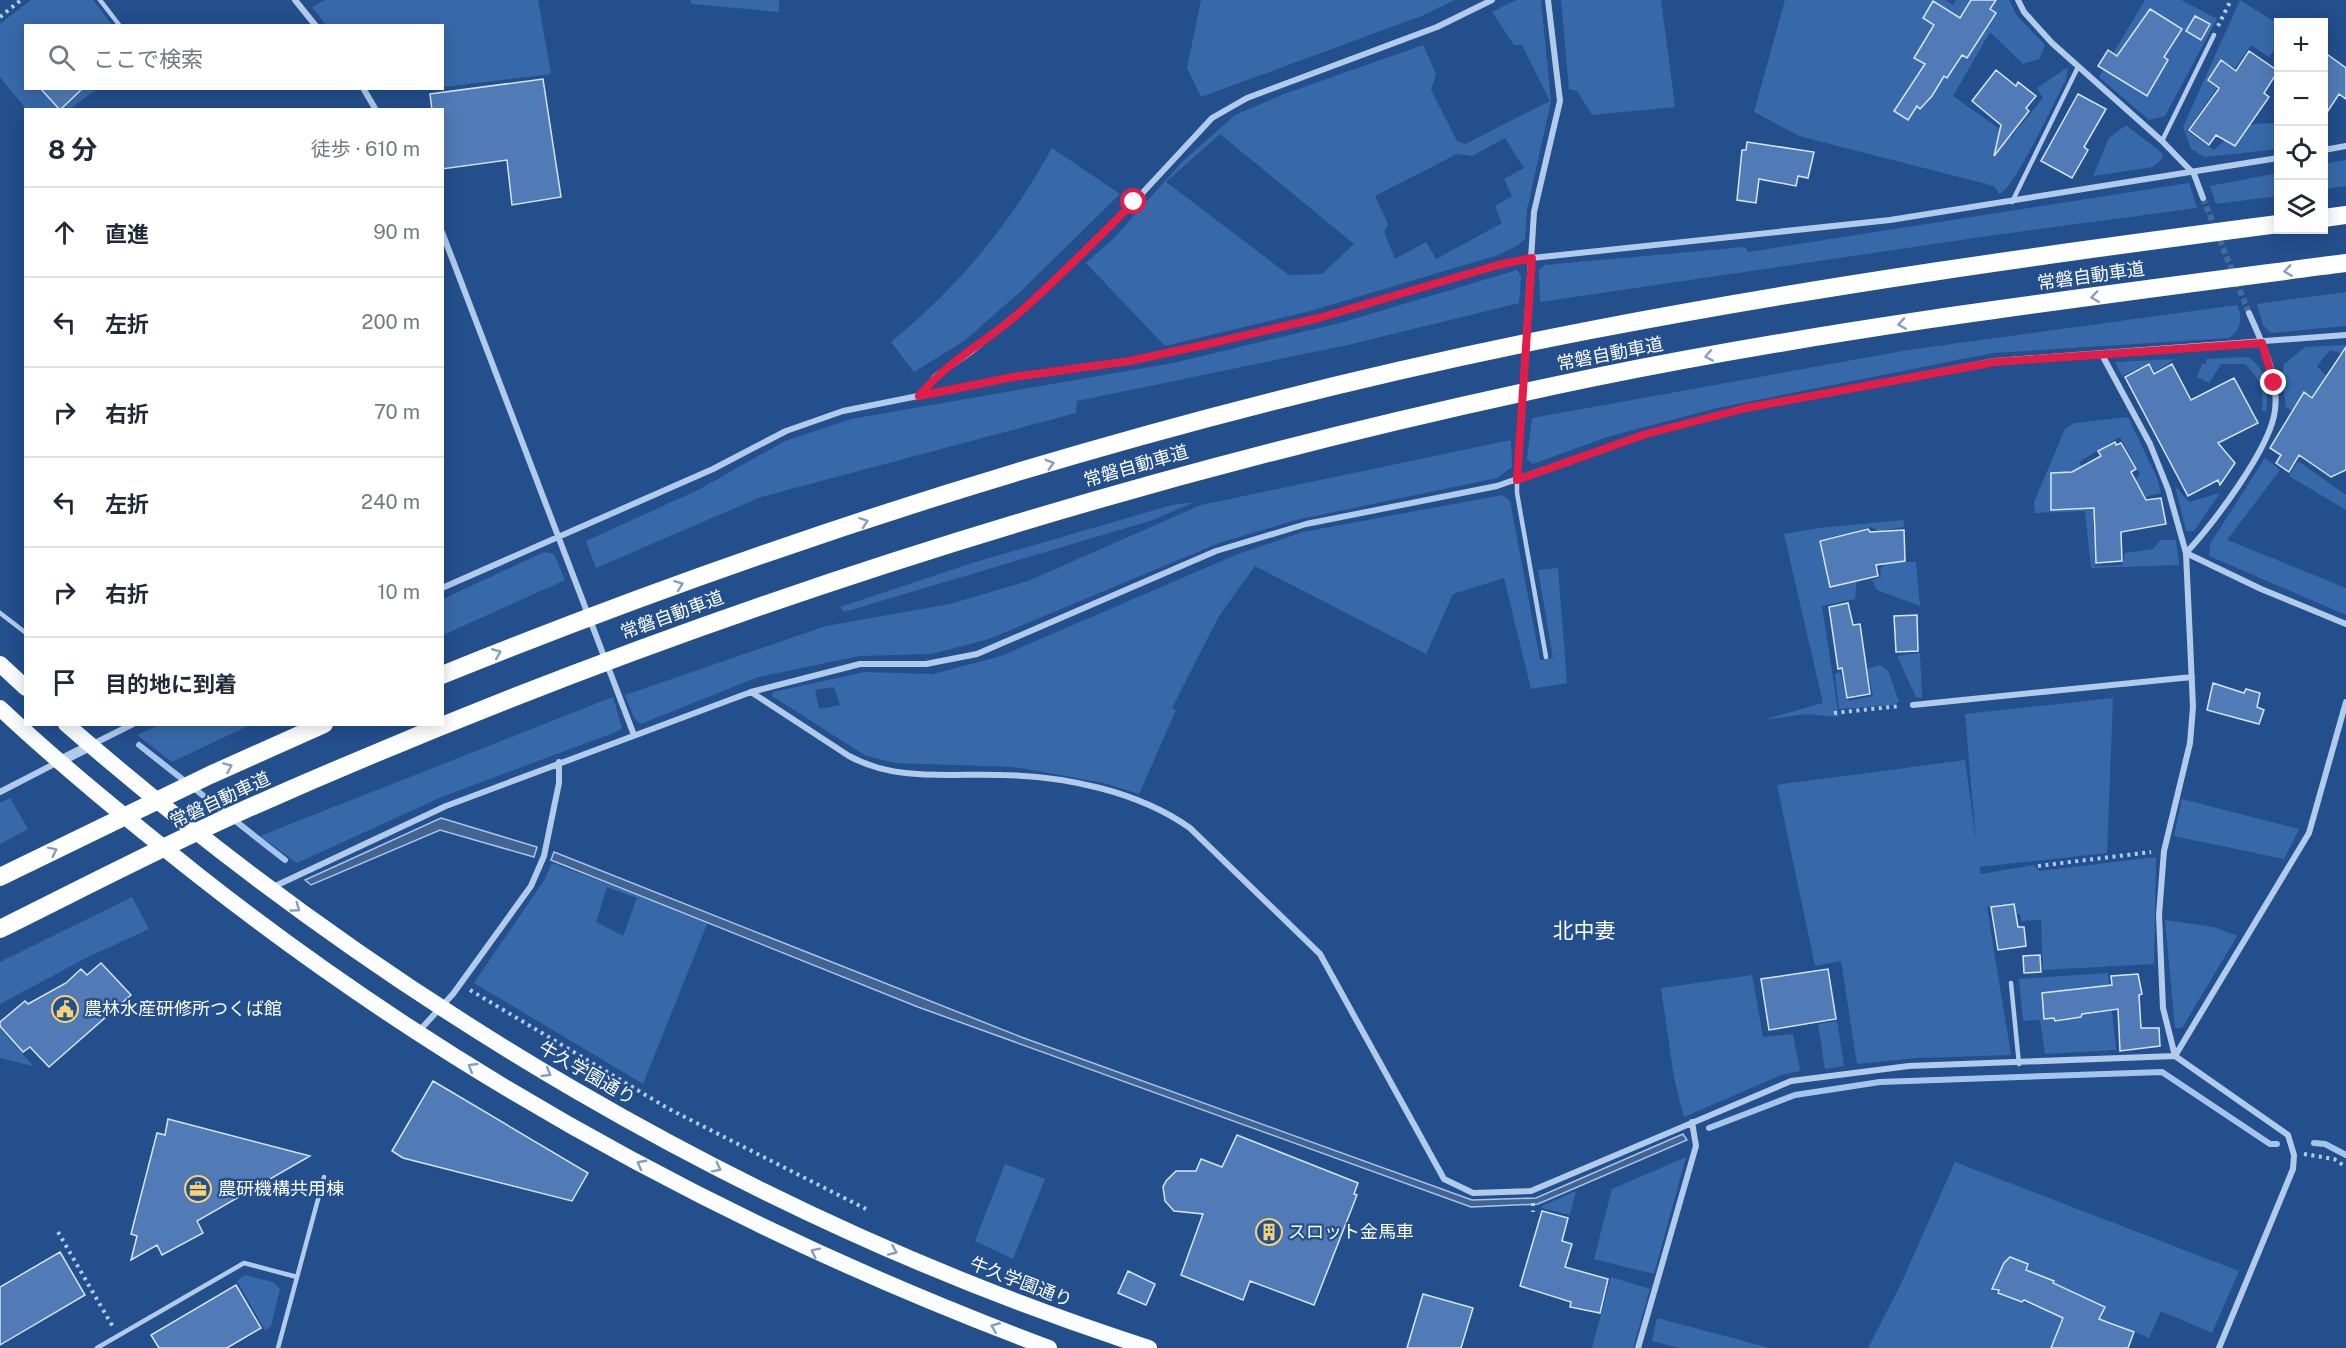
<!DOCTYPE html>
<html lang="ja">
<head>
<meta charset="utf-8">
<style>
  :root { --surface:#fff; --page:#f2f2f3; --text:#1f2937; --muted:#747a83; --line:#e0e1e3 }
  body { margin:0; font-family:"Public Sans","Noto Sans JP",sans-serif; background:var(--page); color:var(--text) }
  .controls { position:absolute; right:18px; top:18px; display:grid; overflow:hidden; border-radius:0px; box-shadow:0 3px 15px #0003 }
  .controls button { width:54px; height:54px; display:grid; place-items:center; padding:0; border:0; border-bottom:2px solid var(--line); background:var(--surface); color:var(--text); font:30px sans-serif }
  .stop { position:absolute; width:18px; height:18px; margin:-14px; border:4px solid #e11d48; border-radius:50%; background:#fff }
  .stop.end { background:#e11d48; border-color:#fff; box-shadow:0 2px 6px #0008 }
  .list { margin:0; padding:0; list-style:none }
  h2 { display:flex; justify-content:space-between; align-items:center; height:78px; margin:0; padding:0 24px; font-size:26px }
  h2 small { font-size:20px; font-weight:400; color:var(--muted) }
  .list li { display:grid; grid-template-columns:39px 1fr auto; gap:18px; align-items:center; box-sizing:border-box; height:90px; padding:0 24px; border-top:2px solid var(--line) }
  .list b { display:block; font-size:22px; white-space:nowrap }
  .list em { font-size:20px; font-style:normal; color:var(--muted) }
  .icon { flex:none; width:33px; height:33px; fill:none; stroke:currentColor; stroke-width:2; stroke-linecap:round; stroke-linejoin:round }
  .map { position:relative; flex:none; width:2346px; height:1348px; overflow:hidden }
  .search { position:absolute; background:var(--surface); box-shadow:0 3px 15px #0003; left:24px; top:24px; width:420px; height:66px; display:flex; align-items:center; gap:15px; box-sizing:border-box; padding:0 21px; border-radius:0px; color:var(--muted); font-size:22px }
  .panel { position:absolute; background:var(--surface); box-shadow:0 3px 15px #0003; left:24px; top:108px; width:420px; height:618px; border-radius:0px }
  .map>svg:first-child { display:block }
  .green { fill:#3769aa; fill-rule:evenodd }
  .water { fill:#446390; stroke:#a6c5ec; stroke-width:1.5 }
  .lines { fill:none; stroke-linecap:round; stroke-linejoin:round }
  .stream { stroke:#a6c5ec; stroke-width:6 }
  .building { fill:#507bb6; stroke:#d7e5f8; stroke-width:1.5 }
  .minor-tunnel { stroke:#44699e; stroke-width:6; stroke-dasharray:6 3; stroke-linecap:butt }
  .path { stroke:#b2cbeb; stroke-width:4; stroke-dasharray:3 4.5; stroke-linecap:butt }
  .service { stroke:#b2cbeb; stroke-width:4.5 }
  .minor { stroke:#b2cbeb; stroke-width:6 }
  .tertiary { stroke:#b2cbeb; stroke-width:10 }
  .trunk { stroke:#fbfcfe; stroke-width:16 }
  .motorway { stroke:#fff; stroke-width:18 }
  .oneway { stroke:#869ec0 }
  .oneway2 { stroke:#849dc0 }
  .route { stroke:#e11d48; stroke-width:8 }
  .labels { text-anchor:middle; stroke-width:4.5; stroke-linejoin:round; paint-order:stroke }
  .street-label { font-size:18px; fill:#fff; stroke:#234f8d }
  .poi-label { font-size:18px; fill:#fff; stroke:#234f8d; text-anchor:start }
  .quarter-label { font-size:21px; fill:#fff; stroke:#234f8d }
</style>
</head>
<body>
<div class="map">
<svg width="2346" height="1348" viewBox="0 0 2346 1348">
  <rect width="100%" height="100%" fill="#234f8d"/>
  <path class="green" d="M31 0H93L112 25 26 26V88L97 89 70 109H26L0 77V24Z
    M325 0H538L551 74 443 87 442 26 326 25 312 7Z
    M690 0H779V12L692 4Z
    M1201 0H1455L1424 15 1201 97 1187 68Z
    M1516 0H1541L1551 101 1527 210 1525 239 1517 246 1495 256 1310 311 1165 346 1086 263 1113 239 1182 162 1235 115 1284 94 1423 45 1436 74 1431 90 1457 141 1465 144 1550 101 1522 45H1514L1492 12ZM1220 134 1354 244 1322 274 1289 275 1166 182ZM1505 138 1524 168 1504 179 1512 196 1495 206 1502 223 1436 259 1426 242 1395 259 1384 232 1388 224 1375 196 1457 154 1472 156Z
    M1561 0H1661L1675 107 1592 115 1577 91 1569 89Z
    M1785 0H1945L1953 5 1956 0H2009L2017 16 2045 45 2039 59 2023 64 1990 32 1953 96 2011 137 2043 98 2037 88 2068 67 2066 80C2055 100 2015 188 1999 194L1994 186 1799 136 1754 112Z
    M2145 0H2181L2217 19 2165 116 2149 120 2099 77Z
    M2240 0 2278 24V45L2269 57 2251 45 2235 68 2232 66 2187 131 2214 150C2240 126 2243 123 2278 123V149L2205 157 2191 149 2183 127Z
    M2126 125 2163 154 2162 159 2153 167 2093 176 2109 138Z
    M1052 148 1120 194 1019 293 964 341 914 372 891 342C960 285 1009 226 1052 148Z
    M2346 160V186L2324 189V164Z
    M2278 173V196L2216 204 2210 186Z
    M2189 183 2197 208 1995 235 1540 302 1539 270 1545 265 1745 247 1748 252Z
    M1517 270 1521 276 1519 303 1348 345 1077 401 1076 413 761 497 596 568 586 541 698 490 785 441 851 419 1173 363 1340 323Z
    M2346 292V326L2271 333 2263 325 2257 304Z
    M2237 305C2243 318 2241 330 2229 338L1993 353 1717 408 1607 437 1533 464 1527 459 1532 418 1908 350Z
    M2346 345V355L2330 350 2317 366 2326 376 2311 400 2346 443 2286 407 2282 380 2284 364 2305 347Z
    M2248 357C2267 369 2269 391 2266 412L2262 410C2264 390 2259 377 2245 364H2221L2209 383 2197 377 2202 364H2206V359Z
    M2175 359 2155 372 2149 363 2122 376 2115 362Z
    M2128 417 2157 478 2161 493 2134 500 2135 481 2140 474 2120 437 2079 462 2113 519 2093 520 2095 566 2122 565 2125 553 2153 549 2161 540H2176L2179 565 2091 568 2085 511 2035 513 2034 502 2065 429 2074 423Z
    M1511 440 1512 467 1497 478 1296 520 1219 543 989 639 931 654 859 656 758 677 641 724 634 718 625 695 826 626 950 604 1028 581 1201 505Z
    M2265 458 2280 470 2227 540 2346 588V615L2209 556 2210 544 2215 536Z
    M2298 461 2346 495V510L2289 476Z
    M2175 486 2189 502 2220 493 2194 531H2186Z
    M1502 495 1510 501 1540 660 1553 658 1538 570 1558 568 1567 683 1531 689 1504 578 1453 594 1426 654 1255 566 1219 616 1172 708 1176 710 1139 794 1104 783 1014 767 895 763 866 756 772 696 773 692 865 672 933 674 1001 656 1238 554 1303 532ZM834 687 840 705 819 709 815 690Z
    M1194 502 1153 520 844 612 840 607 972 563 1172 505Z
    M1903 520 1905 527 1886 530 1887 547 1898 562H1916L1920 606 1877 590 1872 580 1881 577 1880 568 1885 565 1877 530 1871 527 1819 540 1828 582 1857 576 1855 599 1822 606 1839 717 1807 714 1763 720 1823 703 1784 534 1819 528Z
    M544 552 554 554 565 580 443 635V599Z
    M1920 653 1922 698 1916 697 1897 656Z
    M1880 665 1888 670 1899 702 1892 705 1839 709 1835 674 1840 672 1848 701 1873 696 1867 669Z
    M613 697 622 728 616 732 444 796 297 863 260 836Z
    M2113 698 2107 853 1979 867 1981 874 2034 865 2039 871 2156 857 2154 964 2043 970 2041 920 2021 921 2020 914 2006 915 2002 904 1987 907 2011 1055 1917 1058 1857 1064 1841 961 1815 966 1777 785 1965 760 1976 842 1965 714Z
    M162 724H250V725L172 762 137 735Z
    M10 798 28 829 0 844V803Z
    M2182 799 2299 829 2284 859 2174 836Z
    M552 863 708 922 643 1084 474 983 545 879ZM607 887 637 898 623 936 596 922Z
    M132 897 149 929 88 957 0 1004V962Z
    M2165 920 2214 927 2237 936 2182 1028H2175Z
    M2108 973 2116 1050 2045 1054 2040 1020 2023 1021 2019 979ZM2092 987 2095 1012 2082 1014 2081 1017 2055 1021 2054 1018H2044L2042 993Z
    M1752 975 1763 1037 1793 1034 1800 1071 1781 1075 1684 1117 1674 1078 1661 988Z
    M1837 1021 1844 1066 1825 1069 1818 1024Z
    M0 1028 33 1066 0 1058Z
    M1686 1157 1654 1274 1594 1259 1612 1189Z
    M1955 1162 2239 1271 2212 1333 2161 1311 2149 1338 2107 1320 2087 1348 2071 1346 2055 1338 2050 1348H1868L1900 1286ZM2010 1257 2028 1264 2026 1270 2054 1281 2043 1309 1996 1293 1993 1288 2004 1263Z
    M1005 1164 1045 1179 1013 1259 975 1241Z
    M1576 1191 1570 1215 1542 1208V1206Z
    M245 1275 273 1282 280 1289 271 1326 265 1330 237 1281Z
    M1611 1277 1650 1289 1633 1348H1592Z
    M1657 1318 1770 1348H1679L1652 1341Z"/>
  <path class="water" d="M441 818 537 847 534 857 440 830 311 885 305 880Z
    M554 852 1021 1037 1472 1200 1536 1198 1683 1134 1687 1140 1538 1204 1471 1207 918 1007 551 860Z"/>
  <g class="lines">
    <path class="stream" d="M139 745 285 860
      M1709 1128 1795 1095 1880 1082 2162 1072 2270 1144H2277
      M2314 1143 2325 1144 2346 1155"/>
  </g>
  <path class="building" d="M1971 0H1996L1990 9 1996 13 1967 58 1962 55 1947 78 1944 76 1932 96 1920 109 1917 106 1908 120 1894 111 1925 64 1914 58 1934 25 1923 18 1933 1 1960 18Z
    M2150 9 2182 29 2164 57 2168 60 2147 96 2098 66 2108 50 2117 56Z
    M2195 16 2210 24 2201 40 2186 31Z
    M2249 51 2278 71 2264 93 2269 97 2235 146 2216 135 2209 145 2189 130 2218 90 2219 88 2208 80 2221 60 2236 71Z
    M2324 52 2346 68V99L2339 94 2324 117Z
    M1996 70 2016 86 2018 82 2036 96 2026 108 2029 111 1994 156 2001 125 1972 101Z
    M543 79 561 197 512 205 507 160 442 169V110H432L430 94Z
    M40 88H83L60 110Z
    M2078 94 2106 109 2084 147 2088 150 2072 178 2041 161Z
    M1747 142 1814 152 1808 178 1798 176 1796 186 1759 179 1756 203 1737 200 1742 150H1746Z
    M2346 347V470L2331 477 2299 455 2289 472 2276 463 2281 455 2270 448 2304 392 2312 398Z
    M2149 364 2154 374 2172 364 2191 400 2234 378 2258 423 2218 443 2235 463 2220 485 2218 480 2188 496 2125 377Z
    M2115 442 2116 445 2121 443 2136 469 2131 472 2146 500 2161 498 2166 524 2121 532 2122 561 2096 563 2094 508 2051 510V473L2072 472 2101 456 2098 451Z
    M1868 529 1870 532 1904 530 1905 561 1876 565 1878 576 1830 587 1820 541Z
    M1848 603 1853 625 1860 624 1870 694 1847 698 1842 668 1838 669 1829 607Z
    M1917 615 1918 651 1896 652 1894 616Z
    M2213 683 2244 693 2246 689 2260 693 2257 707 2264 710 2259 724 2207 710Z
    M2014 904 2018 927H2024L2026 946 1998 950 1991 907Z
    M2040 955 2041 972 2024 973 2023 956Z
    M101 963 131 995 49 1067 30 1047 23 1052 0 1026V1022L25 1001 28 1004 66 983 81 969 87 975Z
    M1828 969 1836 1019 1769 1030 1761 979Z
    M2138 974 2142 994 2139 995 2141 1028H2159L2160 1046 2120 1051 2118 1009 2082 1014 2081 1017 2055 1021 2054 1018 2044 1019 2042 993 2112 985 2111 976Z
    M433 1081 588 1173 572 1201 403 1158 392 1151Z
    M168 1119 310 1156 197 1221 203 1233 162 1255 157 1245 131 1260 137 1236 131 1234 157 1133 165 1135Z
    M1237 1135 1358 1183 1354 1194 1357 1195 1314 1305 1250 1281 1243 1300 1181 1275 1203 1214 1174 1211 1165 1201 1163 1187 1166 1181 1176 1171H1196L1201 1159 1222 1167Z
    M1542 1211 1568 1218 1562 1241 1572 1244 1565 1267 1608 1279 1600 1313 1570 1307 1571 1302 1520 1286Z
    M60 1252 85 1295 0 1345V1287Z
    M2010 1257 2028 1264 2026 1270 2054 1281 2053 1283 2105 1307 2099 1319 2134 1332 2128 1348H2051L2063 1318 2024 1300 2022 1302 1998 1293 1999 1290 1992 1289 2004 1263Z
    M1128 1271 1155 1284 1146 1305 1118 1293Z
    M236 1285 261 1328 227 1348H159L151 1335Z
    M1423 1294 1473 1308 1461 1348H1407Z"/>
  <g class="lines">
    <path class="minor-tunnel" d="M2203 198 2249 313"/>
    <path class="path" d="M0 17 21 0
      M2218 26 2231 0
      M1834 713 1901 706
      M2038 866 2151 852
      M470 990 669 1109 866 1209
      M2304 1154 2334 1159 2346 1167
      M1533 1203V1212
      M58 1232 113 1327"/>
    <path class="service" d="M100 0 120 26
      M2162 141 2214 35
      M2012 202 2078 67
      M1517 480V493L1546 657
      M0 613 26 633
      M2011 983 2019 1064
      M97 1348 244 1263 297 1277
      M278 1348 324 1177"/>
    <path class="minor" d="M295 0 316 26
      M2018 0 2024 12 2052 43 2162 141 2194 174 2203 198
      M363 88 376 110
      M2324 150 2346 146
      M442 232 634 735
      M2249 313C2262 343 2279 376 2275 410 2271 448 2212 525 2186 553L2261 589 2346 624
      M2101 353 2150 444 2168 489 2186 553 2193 707 2190 743 2164 851 2159 915 2163 1008 2175 1056
      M919 396 936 376 972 351 1034 300 1134 202 1212 118 1247 98 1437 27 1492 0
      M1517 480 1534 212 1560 101 1548 0
      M442 588 713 469 786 431 843 411 1013 377 1130 361 1208 344 1319 318 1498 265 1532 258 1890 220 2278 158
      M751 692 849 756C896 782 950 773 1002 775 1064 776 1138 791 1190 828L1320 954 1444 1179 1473 1193 1531 1191 1791 1081 1909 1066 2175 1056 2288 1135 2294 1155 2293 1169 2219 1348
      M1913 705 2192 677
      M93 744 133 724
      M0 792 58 762
      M273 887 446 806 751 692 860 664H926L977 654 1216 551 1306 524 1497 486 1646 434 1746 408 1995 361 2346 335
      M419 1031 453 994 531 886 544 856 559 783V762
      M2175 1056 2309 833 2346 702
      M1638 1348 1696 1146 1692 1122"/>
    <path class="tertiary" d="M58 762 90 746"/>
    <path class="trunk" d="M0 664 26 688
      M0 708C64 768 131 822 199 876 455 1078 744 1234 1049 1348
      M66 724C382 999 750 1219 1149 1348"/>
    <path class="motorway" d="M2324 218 2346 215
      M442 675C813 525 1199 406 1591 330 1819 286 2048 254 2278 224
      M0 877 210 775 324 724
      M0 929C81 889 161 847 244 810 676 618 1127 474 1591 378 1840 327 2094 296 2346 263"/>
  </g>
  <defs><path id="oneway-chevron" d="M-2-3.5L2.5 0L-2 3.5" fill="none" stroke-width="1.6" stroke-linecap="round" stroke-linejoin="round" transform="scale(1.5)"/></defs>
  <g class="oneway">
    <use href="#oneway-chevron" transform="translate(2288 271) rotate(172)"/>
    <use href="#oneway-chevron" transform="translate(2095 297) rotate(172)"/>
    <use href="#oneway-chevron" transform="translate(1902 324) rotate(171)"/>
    <use href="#oneway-chevron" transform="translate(1709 356) rotate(169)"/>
    <use href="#oneway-chevron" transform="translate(1050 464) rotate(-16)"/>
    <use href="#oneway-chevron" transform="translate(864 522) rotate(-19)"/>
    <use href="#oneway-chevron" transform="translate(679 585) rotate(-20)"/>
    <use href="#oneway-chevron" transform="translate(497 653) rotate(-22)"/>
    <use href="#oneway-chevron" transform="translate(228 767) rotate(-24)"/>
    <use href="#oneway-chevron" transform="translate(53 851) rotate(-26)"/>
  </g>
  <g class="oneway2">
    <use href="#oneway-chevron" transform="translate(296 908) rotate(36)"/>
    <use href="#oneway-chevron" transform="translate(472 1067) rotate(-149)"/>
    <use href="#oneway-chevron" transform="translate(547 1073) rotate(30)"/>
    <use href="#oneway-chevron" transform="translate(641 1164) rotate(-152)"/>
    <use href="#oneway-chevron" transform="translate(717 1168) rotate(27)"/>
    <use href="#oneway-chevron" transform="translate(893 1251) rotate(23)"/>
    <use href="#oneway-chevron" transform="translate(815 1252) rotate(-154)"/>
    <use href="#oneway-chevron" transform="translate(995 1327) rotate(-158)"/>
  </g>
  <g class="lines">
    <path class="route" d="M1134 202C1094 242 1054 283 1011 320 980 345 944 365 919 396L1013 377 1130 361 1208 344 1319 318 1498 265 1532 258 1517 480 1646 434 1746 408 1995 362 2262 343 2274 383"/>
  </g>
  <defs>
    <symbol id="civic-ring" viewBox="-11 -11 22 22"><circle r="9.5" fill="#234f8d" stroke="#f6d375" stroke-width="1.5"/><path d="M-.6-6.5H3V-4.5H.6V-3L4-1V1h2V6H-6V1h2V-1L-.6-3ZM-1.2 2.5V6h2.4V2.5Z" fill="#f6d375"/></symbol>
    <symbol id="office-ring" viewBox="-11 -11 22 22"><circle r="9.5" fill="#234f8d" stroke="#f6d375" stroke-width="1.5"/><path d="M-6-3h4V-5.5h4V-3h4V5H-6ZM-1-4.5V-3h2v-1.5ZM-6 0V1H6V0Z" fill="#f6d375"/></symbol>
    <symbol id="building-ring" viewBox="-11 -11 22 22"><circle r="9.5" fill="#234f8d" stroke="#f6d375" stroke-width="1.5"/><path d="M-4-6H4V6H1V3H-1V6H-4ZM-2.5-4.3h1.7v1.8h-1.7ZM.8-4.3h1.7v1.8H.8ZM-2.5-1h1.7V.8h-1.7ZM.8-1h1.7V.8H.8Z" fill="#f6d375"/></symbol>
  </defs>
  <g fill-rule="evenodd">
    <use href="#civic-ring" x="50" y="994" width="30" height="30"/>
    <use href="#office-ring" x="183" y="1174" width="30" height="30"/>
    <use href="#building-ring" x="1254" y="1217" width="30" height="30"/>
  </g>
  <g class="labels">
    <g class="street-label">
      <text transform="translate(2091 276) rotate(-8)" y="6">常磐自動車道</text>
      <text transform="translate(1610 354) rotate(-11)" y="6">常磐自動車道</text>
      <text transform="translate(1136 466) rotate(-16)" y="6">常磐自動車道</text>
      <text transform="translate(672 615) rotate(-20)" y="6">常磐自動車道</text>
      <text transform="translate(220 800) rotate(-25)" y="6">常磐自動車道</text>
      <text transform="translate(587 1073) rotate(30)" y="6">牛久学園通り</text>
      <text transform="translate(1021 1282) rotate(21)" y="6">牛久学園通り</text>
    </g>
    <g class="poi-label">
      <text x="84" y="1015">農林水産研修所つくば館</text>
      <text x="218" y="1195">農研機構共用棟</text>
      <text x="1288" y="1238">スロット金馬車</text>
    </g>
    <g class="quarter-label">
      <text x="1584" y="938">北中妻</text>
    </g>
  </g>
</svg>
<div class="controls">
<button>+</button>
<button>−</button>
<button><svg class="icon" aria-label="locate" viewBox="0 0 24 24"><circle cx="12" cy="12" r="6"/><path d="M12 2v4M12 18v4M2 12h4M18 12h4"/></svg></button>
<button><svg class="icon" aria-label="layers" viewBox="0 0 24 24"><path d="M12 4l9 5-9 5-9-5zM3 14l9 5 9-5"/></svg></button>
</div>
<div class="stop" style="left:1134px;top:202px"></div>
<div class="stop end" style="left:2274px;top:383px"></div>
<div class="search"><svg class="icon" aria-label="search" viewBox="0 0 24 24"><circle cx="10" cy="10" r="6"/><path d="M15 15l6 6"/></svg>ここで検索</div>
<section class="panel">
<h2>8 分<small>徒歩 · 610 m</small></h2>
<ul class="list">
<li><svg class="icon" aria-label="ahead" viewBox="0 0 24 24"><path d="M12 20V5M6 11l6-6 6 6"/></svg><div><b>直進</b></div><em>90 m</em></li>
<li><svg class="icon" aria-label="left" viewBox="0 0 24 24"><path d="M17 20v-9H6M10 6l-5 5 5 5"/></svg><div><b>左折</b></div><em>200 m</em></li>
<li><svg class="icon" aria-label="right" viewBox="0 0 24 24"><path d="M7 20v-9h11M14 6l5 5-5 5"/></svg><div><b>右折</b></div><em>70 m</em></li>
<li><svg class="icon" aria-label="left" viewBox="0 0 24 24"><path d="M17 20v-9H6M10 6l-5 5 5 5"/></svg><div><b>左折</b></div><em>240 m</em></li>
<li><svg class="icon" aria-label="right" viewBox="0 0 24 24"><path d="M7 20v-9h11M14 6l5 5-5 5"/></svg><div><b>右折</b></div><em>10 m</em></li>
<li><svg class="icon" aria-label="arrive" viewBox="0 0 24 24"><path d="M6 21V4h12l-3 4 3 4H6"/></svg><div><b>目的地に到着</b></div></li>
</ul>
</section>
</div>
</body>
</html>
